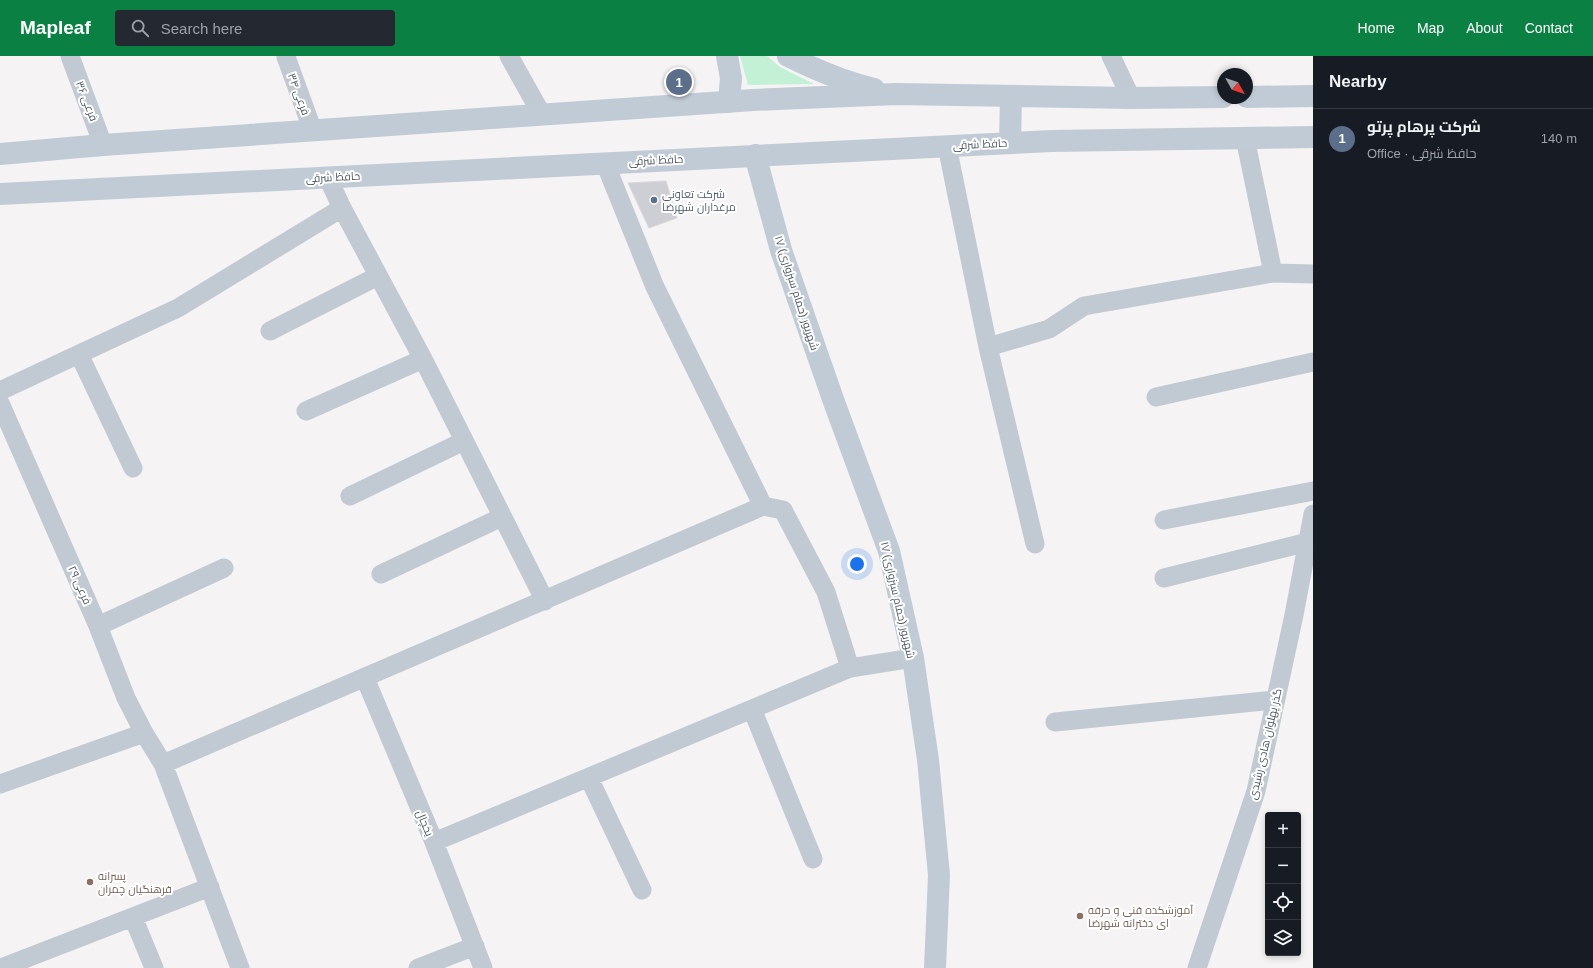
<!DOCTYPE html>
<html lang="en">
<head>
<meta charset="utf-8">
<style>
  :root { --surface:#171b24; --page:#242831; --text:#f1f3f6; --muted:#9ea1a6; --line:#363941; --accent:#0b8043 }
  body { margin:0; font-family:Arial,Cairo,sans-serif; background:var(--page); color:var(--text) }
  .controls { position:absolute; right:12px; bottom:12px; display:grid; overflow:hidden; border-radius:4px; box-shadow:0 2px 6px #0003 }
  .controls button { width:36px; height:36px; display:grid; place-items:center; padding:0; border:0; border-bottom:1px solid var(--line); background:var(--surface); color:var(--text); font:20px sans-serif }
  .compass { position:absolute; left:1217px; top:12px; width:36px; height:36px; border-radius:50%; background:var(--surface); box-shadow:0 2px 6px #0003; rotate:130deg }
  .you { position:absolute; left:857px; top:508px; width:14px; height:14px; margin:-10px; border:3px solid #fff; border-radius:50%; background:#1a73e8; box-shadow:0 0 0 6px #1a73e833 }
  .badge { display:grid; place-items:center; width:26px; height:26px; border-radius:50%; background:var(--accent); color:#fff; font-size:13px; font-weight:700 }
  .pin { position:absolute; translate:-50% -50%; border:2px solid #fff; box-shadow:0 1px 4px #0006 }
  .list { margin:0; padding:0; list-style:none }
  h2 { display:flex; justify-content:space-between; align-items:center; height:52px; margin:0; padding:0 16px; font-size:17px }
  h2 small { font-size:13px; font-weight:400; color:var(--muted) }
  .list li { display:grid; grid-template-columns:26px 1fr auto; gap:12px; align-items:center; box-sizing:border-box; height:60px; padding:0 16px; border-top:1px solid var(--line) }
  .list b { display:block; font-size:15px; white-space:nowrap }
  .list p { margin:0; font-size:13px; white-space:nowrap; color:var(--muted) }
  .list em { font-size:13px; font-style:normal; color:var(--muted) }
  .icon { flex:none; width:22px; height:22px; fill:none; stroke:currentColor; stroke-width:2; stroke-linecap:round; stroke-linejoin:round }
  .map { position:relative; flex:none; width:1313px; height:912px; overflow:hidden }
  header { display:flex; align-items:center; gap:24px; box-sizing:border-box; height:56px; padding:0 20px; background:var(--accent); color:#fff }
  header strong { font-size:19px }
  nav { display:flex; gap:22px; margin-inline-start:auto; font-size:14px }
  .search { width:280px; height:36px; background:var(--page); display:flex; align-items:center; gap:10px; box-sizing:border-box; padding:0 14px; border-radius:4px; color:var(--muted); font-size:15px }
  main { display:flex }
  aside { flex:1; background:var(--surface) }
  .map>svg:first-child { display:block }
  .green { fill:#c3f1d5 }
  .building { fill:#cdcfd5; stroke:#d7d9de }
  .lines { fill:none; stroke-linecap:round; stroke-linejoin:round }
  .street { stroke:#c1cad2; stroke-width:19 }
  .secondary { stroke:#c1cbd6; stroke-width:22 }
  .service-dot { fill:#5c6f8a; stroke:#fff; stroke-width:1.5 }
  .education-dot { fill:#8d6e63; stroke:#fff; stroke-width:1.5 }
  .labels { text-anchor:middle; stroke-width:4; stroke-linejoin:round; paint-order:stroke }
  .street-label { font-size:11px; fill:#4a5661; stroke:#fff }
  .service-label { font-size:11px; fill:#4e5e75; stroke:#fff; text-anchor:start }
  .education-label { font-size:11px; fill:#785e54; stroke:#fff; text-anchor:start }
</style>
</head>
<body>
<header>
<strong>Mapleaf</strong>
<div class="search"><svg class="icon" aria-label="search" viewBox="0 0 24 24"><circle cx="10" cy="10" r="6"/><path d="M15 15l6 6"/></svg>Search here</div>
<nav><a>Home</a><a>Map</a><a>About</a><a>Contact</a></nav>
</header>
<main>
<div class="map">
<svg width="1313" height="912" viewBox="0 0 1313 912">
  <rect width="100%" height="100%" fill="#f5f3f3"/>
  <path class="green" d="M740 0H767L780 11 814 28 748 29Z"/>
  <path class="building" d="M666 125 677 162 649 172 628 127Z"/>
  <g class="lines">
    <path class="street" d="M70 0 103 89
      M509 0 542 59
      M1111 0 1131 42
      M286 1 313 75
      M1245 82 1273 217
      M947 90 988 291 1035 488
      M605 107 655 231 763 450
      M328 122 342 152 423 303 545 545
      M270 275 378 220
      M988 291 1049 273 1084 250 1273 217 1313 218
      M79 298 133 412
      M0 335 178 252 342 152
      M1156 341 1313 306
      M0 347 98 570 126 642 144 677 163 708 240 912
      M306 355 423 303
      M350 440 464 385
      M1164 464 1313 435
      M381 518 502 461
      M1164 522 1308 486
      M98 570 224 512
      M365 622 434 786 483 912
      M752 653 813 803
      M1055 666 1275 644
      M163 708 763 450 783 454 826 536 850 612
      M589 722 642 834
      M0 728 144 677
      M434 786 850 612 913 602
      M133 861 154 912
      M1 912 210 831
      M418 912 475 890
      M1197 912 1256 735 1294 559 1313 458"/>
    <path class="secondary" d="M727 0 731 22 729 46
      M788 0C816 14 844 26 874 33
      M1247 41 1313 40
      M1010 86 1011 40
      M0 98 103 89 753 44 896 38 1131 42 1223 41
      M755 99 781 194 834 346 889 495 913 602 928 704 939 819 935 912
      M0 138 1051 85 1313 81"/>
  </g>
  <circle class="service-dot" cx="654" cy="144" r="4"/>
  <g class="education-dot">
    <circle cx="90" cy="826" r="4"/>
    <circle cx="1080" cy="860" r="4"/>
  </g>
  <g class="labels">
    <g class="street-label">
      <text transform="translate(299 38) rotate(70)" y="4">فرعی ۳۴</text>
      <text transform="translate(87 45) rotate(69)" y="4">فرعی ۳۶</text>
      <text transform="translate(980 88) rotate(-3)" y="4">حافظ شرقی</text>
      <text transform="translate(656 104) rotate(-3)" y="4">حافظ شرقی</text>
      <text transform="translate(333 121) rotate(-3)" y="4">حافظ شرقی</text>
      <text transform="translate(797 237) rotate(72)" y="4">۱۷ شهریور (حمام سبزواری)</text>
      <text transform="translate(80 529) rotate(66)" y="4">فرعی ۲۹</text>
      <text transform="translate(898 544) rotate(77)" y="4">۱۷ شهریور (حمام سبزواری)</text>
      <text transform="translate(1265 688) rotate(-77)" y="4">گذر پهلوان هادی رشیدی</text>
      <text transform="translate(425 767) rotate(67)" y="4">یخچال</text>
    </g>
    <g class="service-label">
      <text x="662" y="142">شرکت تعاونی<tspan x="662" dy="13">مرغداران شهرضا</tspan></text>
    </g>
    <g class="education-label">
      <text x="98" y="824">پسرانه<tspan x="98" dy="13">فرهنگیان چمران</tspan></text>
      <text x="1088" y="858">آموزشکده فنی و حرفه<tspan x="1088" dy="13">ای دخترانه شهرضا</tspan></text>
    </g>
  </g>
</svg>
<div class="controls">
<button>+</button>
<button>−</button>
<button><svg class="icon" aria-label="locate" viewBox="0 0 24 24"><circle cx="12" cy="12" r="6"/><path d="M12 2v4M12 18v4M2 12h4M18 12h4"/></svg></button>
<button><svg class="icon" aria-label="layers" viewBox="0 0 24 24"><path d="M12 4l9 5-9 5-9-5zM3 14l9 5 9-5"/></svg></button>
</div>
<svg class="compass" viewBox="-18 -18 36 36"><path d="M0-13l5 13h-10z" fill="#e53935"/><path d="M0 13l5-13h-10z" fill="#9ea1a6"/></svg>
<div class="you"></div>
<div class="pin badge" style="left:679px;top:26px;background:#5c6f8a">1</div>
</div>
<aside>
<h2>Nearby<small></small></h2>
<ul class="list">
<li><span class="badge" style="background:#5c6f8a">1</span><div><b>شرکت پرهام پرتو</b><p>Office · حافظ شرقی</p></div><em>140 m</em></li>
</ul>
</aside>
</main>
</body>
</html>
